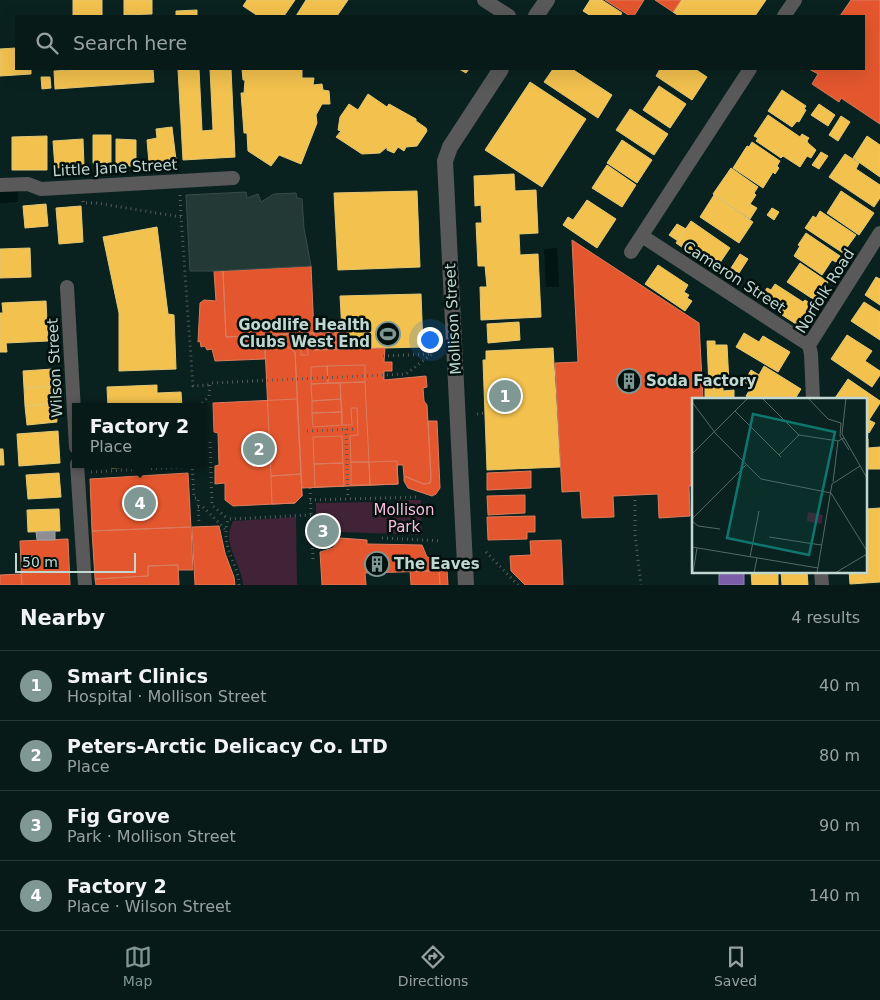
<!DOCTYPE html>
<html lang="en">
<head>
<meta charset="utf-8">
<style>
  :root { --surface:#081a17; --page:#112320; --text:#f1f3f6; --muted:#98a1a1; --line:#293836; --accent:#809893 }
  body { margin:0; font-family:"DejaVu Sans",sans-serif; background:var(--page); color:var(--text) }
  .scale { position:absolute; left:15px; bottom:12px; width:121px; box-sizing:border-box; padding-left:5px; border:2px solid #c0d7d2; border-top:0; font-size:14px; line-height:18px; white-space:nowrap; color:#c0d7d2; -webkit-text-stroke:4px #02110e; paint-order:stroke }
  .you { position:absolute; left:429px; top:339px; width:18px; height:18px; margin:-12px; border:4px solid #fff; border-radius:50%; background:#1a73e8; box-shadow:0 0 0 8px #1a73e833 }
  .badge { display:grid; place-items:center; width:32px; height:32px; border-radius:50%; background:var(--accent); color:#fff; font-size:16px; font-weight:700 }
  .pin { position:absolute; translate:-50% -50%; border:2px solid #fff; box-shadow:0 1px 5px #0006 }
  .popup { position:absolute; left:72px; top:403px; width:135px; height:65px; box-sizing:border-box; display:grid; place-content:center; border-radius:0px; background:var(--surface); filter:drop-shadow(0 1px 4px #0005); font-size:16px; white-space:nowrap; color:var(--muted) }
  .popup b { font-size:19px; color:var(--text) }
  .popup::after { content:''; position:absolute; left:50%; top:100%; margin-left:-10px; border:10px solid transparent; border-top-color:var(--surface) }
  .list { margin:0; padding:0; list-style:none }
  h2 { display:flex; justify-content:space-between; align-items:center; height:65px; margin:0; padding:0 20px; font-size:21px }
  h2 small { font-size:16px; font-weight:400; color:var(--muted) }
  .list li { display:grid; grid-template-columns:32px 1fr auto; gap:15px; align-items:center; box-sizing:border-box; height:70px; padding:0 20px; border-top:1px solid var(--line) }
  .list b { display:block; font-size:19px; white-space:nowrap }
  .list p { margin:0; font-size:16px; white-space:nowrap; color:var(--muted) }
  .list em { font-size:16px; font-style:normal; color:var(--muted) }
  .icon { flex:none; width:28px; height:28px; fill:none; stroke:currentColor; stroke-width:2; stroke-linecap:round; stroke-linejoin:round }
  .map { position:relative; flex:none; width:880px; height:585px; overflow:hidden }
  .search { position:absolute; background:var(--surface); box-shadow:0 5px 20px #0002; left:15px; right:15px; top:15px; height:55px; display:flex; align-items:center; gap:12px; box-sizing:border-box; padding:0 18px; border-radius:0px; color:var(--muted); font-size:19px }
  .sheet { height:345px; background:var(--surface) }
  nav { display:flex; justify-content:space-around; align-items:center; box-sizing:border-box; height:70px; border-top:1px solid var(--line); background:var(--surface); font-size:14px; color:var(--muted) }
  nav a { display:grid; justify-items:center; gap:2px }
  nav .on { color:var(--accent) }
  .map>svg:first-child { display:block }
  .green { fill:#402336 }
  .water { fill:#011512 }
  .homes { fill:#f2c14e; stroke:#e3c876 }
  .shops { fill:#e4572e; stroke:#d97d5f }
  .offices { fill:#7b5ea7; stroke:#9082b4 }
  .industry { fill:#8d8d92; stroke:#9ca3a5 }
  .building { fill:#223936; stroke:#394c49 }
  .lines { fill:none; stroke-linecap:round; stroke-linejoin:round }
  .path { stroke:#565b5b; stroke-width:3; stroke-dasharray:1 4; stroke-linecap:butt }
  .minor { stroke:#59595a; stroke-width:14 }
  .tertiary { stroke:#59595a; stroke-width:16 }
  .labels { text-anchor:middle; stroke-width:5; stroke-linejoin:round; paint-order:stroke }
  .street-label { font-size:15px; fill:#c0d7d2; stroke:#02110e }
  .poi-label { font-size:15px; font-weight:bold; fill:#c0d7d2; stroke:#02110e; text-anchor:start }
  .park-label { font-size:15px; fill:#febce1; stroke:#02110e }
  .inset-road { fill:none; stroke:#536a67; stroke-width:1 }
  .view { fill:#0f766e; fill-opacity:0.15; stroke:#0f766e; stroke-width:2.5 }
  .inset-edge { fill:none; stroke:#c0d7d2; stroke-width:2.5 }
</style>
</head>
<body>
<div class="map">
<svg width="880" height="585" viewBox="0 0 880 585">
  <rect width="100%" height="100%" fill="#0a221f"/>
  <path class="green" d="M398 500H421L422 535 341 532C340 518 330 511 316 514V503L375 502C383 512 392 510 398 500Z
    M296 517 297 585H243C241 560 221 546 233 521Z
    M314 531a9 9 0 1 1 18 0a9 9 0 1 1-18 0Z"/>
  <path class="water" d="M18 191V202L0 203V192Z
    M557 248 559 287H546L544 249Z"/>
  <path class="homes" d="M73 0H102V16H73Z
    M124 0H152V14L124 15Z
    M247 0H295L284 16H258L243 6Z
    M306 0H348L337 16H296Z
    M590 0H602L622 13 620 16H591L583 11Z
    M681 0H766L755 16H679L673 12Z
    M197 10V16H176V11Z
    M16 48V69H31V74L0 76V49Z
    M70 69H153L154 82 55 89 54 71 70 70Z
    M178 69H199L202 131 213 130 210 69H231L235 157 183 160Z
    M242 69H302V78H314L313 85 322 84 323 90 329 91 330 104H322L316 115 317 123 301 164 279 155 271 166 248 151 247 133H244L241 93H244L245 80H243Z
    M459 69H469L466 73Z
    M553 69H572L612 95 598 118 544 82Z
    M660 69H695L707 77 692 100 656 76Z
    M41 77H50L51 88 42 89Z
    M530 82 586 119 542 187 485 150Z
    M659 86 686 104 670 128 643 110Z
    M782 90 806 106 804 109 806 110 799 122 797 121 792 127 768 111Z
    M368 94 387 107 389 104 416 119V121L426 128 427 131 417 146 406 147 404 151 398 147 394 153 387 150V147L380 153 362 154 336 137 341 131 338 130 340 117 349 104 358 110Z
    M819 104 835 115 828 126 811 115Z
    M630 109 668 134 654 155 616 130Z
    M768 115 800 137 802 134 809 138 807 141 808 143 816 150 811 158 807 156 800 167 783 156 781 158 756 141 758 138 754 136Z
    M841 116 850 122 838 141 829 135Z
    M172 127 176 160 149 163 147 140 157 138 156 129Z
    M93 135H111V163H93Z
    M47 136V170H12V137Z
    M867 136 880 145V177L853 158Z
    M83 139 84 166 55 168 53 141Z
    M116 139 136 140V166H116Z
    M622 140 652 160 637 183 607 163Z
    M752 142 780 161 777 166 779 168 775 174 773 172 763 188 733 168 747 146 749 147Z
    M821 152 828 156 819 169 812 165Z
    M845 154 859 163 856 169 880 185V198L874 207 829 177Z
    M607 165 636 185 622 207 592 188Z
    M731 168 758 187 754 193 756 195 750 204 757 208 750 219 713 194Z
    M514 174 515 191 536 190 538 233 519 234 520 255 538 254 541 317 481 320 480 287H487L485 266H478L476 223H482L481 205 475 206 474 176Z
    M417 191 420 267 338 270 334 193Z
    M841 191 874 213 859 235 827 213Z
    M714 195 753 222 739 243 700 217Z
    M587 200 616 219 597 248 563 225 568 217 573 220Z
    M46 204 48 226 25 228 23 206Z
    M81 206 83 242 59 244 56 208Z
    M772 208 779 212 774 220 767 215Z
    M820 211 856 235 843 253 805 228 813 216 816 218Z
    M691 221 730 248 715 270 676 243Z
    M677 224 686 229 678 241 669 235Z
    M157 227 168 314 174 315 176 369 119 371V313L103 237Z
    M806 233 840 256 836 262 832 260 822 275 794 256 800 246 798 245Z
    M30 248 31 277 0 278V249Z
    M740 254 748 259 739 273 731 268Z
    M800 263 828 282 816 301 787 282Z
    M658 265 688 285 684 292 689 295 687 298 692 301 685 311 645 284Z
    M876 277 880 279V305L865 295Z
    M775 284 803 302 805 300 817 308 809 320 802 315 796 324 762 302 763 301 760 298 767 288 771 290Z
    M421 294 423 347 343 349 340 296Z
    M46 301 48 341 6 343 7 352H0V313H3L2 303Z
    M864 302 880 312V340L851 321Z
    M519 322 520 340 488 343 487 324Z
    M744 333 759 342 763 336 790 352 778 372 736 347Z
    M847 335 872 351 865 361 880 371V375L872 387 831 359Z
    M707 341H715V345H727L729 383H723V391L734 390V399H745H705V388H709Z
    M553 348 560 467 487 470 483 360H486V351Z
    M764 366 801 389 795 399H751L746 396 752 386 744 382 751 370 759 375Z
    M53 369 54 386 24 388 23 371Z
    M848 379 880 401V403L869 420 875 423 869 433 866 431V399L835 398Z
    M157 385V393L181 392 182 407H108L107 387Z
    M54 386 56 403 25 406 24 388Z
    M56 403 57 422 27 425 25 406Z
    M58 431 60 463 19 466 17 434Z
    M866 439H868V448L880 447V469H866Z
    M0 449H3L4 465H0Z
    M110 464H184V465L111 468Z
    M59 473 61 497 28 499 26 475Z
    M880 508V582L850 584 849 571H866V509Z
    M59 509 60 531 28 532 27 510Z
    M751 571H778V585H752Z
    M781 571H807L808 585H782Z"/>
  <path class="shops" d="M605 0H644L634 16H630Z
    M655 0H681L673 12Z
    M851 0H880V124L841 98 839 102 812 84 818 74 809 69H864V16H840Z
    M572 240 699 323 703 399H694V486H689L690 516 659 518 658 494 613 496 614 517 582 518 580 491 562 492 555 363 578 362Z
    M311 266 314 333 226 337 223 271Z
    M214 271H223L226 337 264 335 265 359 215 361 212 349 207 350 205 346 201 347 200 341 198 342 200 303 204 300 216 301Z
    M335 332 336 349 315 350 314 333Z
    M335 332H346L347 349H336Z
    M314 333 315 350 385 348 384 362H392V371H384V380L426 376 427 387 423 388 424 401 427 405 431 476 430 483 424 484 404 476 403 465H397L398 484 302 488 295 352 287 346 265 347 264 335Z
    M287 346 295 352 301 474 271 476 265 347Z
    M301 346H308V355H301Z
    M365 365V382L328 383 327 366Z
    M327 366 328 383 311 384V367Z
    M365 382 369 462H351L350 436 358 435 357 408H351L352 425H342L340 383Z
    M340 383 341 399 312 401 311 384Z
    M297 399 302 496 295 503 233 506 225 500V483L215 484V466L219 465 218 433 214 432 213 403Z
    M341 399 342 412 312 413V401Z
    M342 412V425L313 427 312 413Z
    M428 421H437L440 488 436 494 432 496 408 488 404 481V476L424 484 430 483 431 481Z
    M342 436 343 463 314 464 313 437Z
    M397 461 398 484 370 485 369 462Z
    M351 462H369L370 485H351Z
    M343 463 344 486 315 487 314 464Z
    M531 471V488L487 490V473Z
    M188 473 191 527 92 531 90 479Z
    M301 474 302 496 295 503 272 504 271 476Z
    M525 495V513L488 515 487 496Z
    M535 516V532H527V539L488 540 487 517Z
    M219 526 225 553 234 577 235 585H195L192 527Z
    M191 527 193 570H178V565L148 566V576L95 579 92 531Z
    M340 538 367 540V544L422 545 427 557 434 559V571L365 573 366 585H322L320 552 333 548Z
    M68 539 70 585H22L20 541Z
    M561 540 563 585H525L511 571 510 556 531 555 530 541Z
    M178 565 179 585H96L95 579 148 576V566Z
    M439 570 440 585H411L410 571Z
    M439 570H447L448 585H440Z
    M21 574 22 585H0V575Z"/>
  <path class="offices" d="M719 571H744V585H719Z"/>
  <path class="industry" d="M55 531V540H37L36 532Z"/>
  <path class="building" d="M246 192 247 198 258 194 261 202 274 194 296 193 297 198 302 199 304 228 311 266 214 271H190L186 195Z"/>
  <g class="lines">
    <path class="path" d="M180 195 181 216
      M83 201V203H96L181 217 193 386 209 385
      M383 356 431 354
      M199 407 209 396 210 383 406 374 432 354
      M204 411H209
      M477 414 485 413
      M346 429 348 499
      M307 431 355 429
      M210 442 212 505 228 519
      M192 464 194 498H198L199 525
      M91 472 198 466V464
      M310 488 313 560
      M635 495V534L641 585
      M310 500 416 497
      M198 507H203L225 529
      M311 522C326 511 341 524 335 540 328 547 321 549 312 543
      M382 538 441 541
      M486 552 518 585
      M239 585C238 560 220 550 228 519L311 515"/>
    <path class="minor" d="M484 0 509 16
      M784 16 795 0
      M0 185 28 184 41 189 233 178
      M642 236 809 345
      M631 252 750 69
      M67 287 76 447
      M813 399 811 354 809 345 880 233
      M77 464 85 585
      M821 571 822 585"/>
    <path class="tertiary" d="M536 16 547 0
      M466 585 445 161 450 147 501 69"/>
  </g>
  <defs>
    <symbol id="stadium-ring" viewBox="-11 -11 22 22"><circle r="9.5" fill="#02110e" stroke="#809893" stroke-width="1.5"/><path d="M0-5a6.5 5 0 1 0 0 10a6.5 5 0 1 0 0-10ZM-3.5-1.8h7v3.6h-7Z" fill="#809893"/></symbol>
    <symbol id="building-ring" viewBox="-11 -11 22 22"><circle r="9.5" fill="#02110e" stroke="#809893" stroke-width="1.5"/><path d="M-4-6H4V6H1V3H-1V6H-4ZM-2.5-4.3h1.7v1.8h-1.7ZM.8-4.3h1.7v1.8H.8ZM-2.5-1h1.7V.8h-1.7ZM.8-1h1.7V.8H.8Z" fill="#809893"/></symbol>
  </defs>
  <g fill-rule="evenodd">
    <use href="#stadium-ring" x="374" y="320" width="28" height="28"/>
    <use href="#building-ring" x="615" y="367" width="28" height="28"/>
    <use href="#building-ring" x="363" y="550" width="28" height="28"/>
  </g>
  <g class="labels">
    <g class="street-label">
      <text transform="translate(115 168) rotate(-3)" y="5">Little Jane Street</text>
      <text transform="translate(734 277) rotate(33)" y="5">Cameron Street</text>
      <text transform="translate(825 291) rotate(-58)" y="5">Norfolk Road</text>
      <text transform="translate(453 319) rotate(-93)" y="5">Mollison Street</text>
      <text transform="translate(55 368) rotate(-93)" y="5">Wilson Street</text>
    </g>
    <g class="poi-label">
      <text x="370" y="330" text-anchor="end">Goodlife Health<tspan x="370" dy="17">Clubs West End</tspan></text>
      <text x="646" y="386">Soda Factory</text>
      <text x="394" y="569">The Eaves</text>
    </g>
    <g class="park-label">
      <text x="404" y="515">Mollison<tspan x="404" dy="17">Park</tspan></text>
    </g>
  </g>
  <g transform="translate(692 398)">
    <rect width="175" height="175" fill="#0a221f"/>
    <path d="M116 114 131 117 129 126 115 123Z" fill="#402336"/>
    <path class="inset-road" d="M70 0 107 37 146 43M116 0 136 21 149 25M154 0 150 36 175 80M0 4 24 36 69 81 139 95 175 153M43 13 89 59M149 25 148 38 157 52M0 56 56 0M87 57 107 37M141 84 146 43 152 40M0 121 54 67M0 123 6 128 28 131M77 139 129 147M0 149 126 170M58 159 67 113M1 175 5 150M62 175 65 160M125 175 140 86 168 68M143 175 175 156"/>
    <path class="view" d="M61 16 143 34 117 157 35 140Z"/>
    <rect width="175" height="175" class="inset-edge"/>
  </g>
</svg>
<div class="scale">50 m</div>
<div class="you"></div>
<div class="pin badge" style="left:505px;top:396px">1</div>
<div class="pin badge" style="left:259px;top:449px">2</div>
<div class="pin badge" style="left:323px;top:531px">3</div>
<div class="pin badge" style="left:140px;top:503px">4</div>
<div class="popup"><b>Factory 2</b>Place</div>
<div class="search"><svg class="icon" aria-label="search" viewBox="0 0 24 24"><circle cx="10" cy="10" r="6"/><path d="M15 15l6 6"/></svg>Search here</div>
</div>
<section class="sheet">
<h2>Nearby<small>4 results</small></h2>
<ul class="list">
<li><span class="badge">1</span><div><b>Smart Clinics</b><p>Hospital · Mollison Street</p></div><em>40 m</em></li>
<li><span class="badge">2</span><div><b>Peters-Arctic Delicacy Co. LTD</b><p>Place</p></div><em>80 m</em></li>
<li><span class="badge">3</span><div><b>Fig Grove</b><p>Park · Mollison Street</p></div><em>90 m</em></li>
<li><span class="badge">4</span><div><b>Factory 2</b><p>Place · Wilson Street</p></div><em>140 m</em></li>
</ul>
</section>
<nav>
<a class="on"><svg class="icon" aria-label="map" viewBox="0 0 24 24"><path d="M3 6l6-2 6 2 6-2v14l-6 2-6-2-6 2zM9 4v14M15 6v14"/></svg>Map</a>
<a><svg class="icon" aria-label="directions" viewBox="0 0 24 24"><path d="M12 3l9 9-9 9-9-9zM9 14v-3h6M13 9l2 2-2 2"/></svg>Directions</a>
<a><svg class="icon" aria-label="saved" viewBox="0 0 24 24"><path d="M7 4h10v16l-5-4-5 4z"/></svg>Saved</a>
</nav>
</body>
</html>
